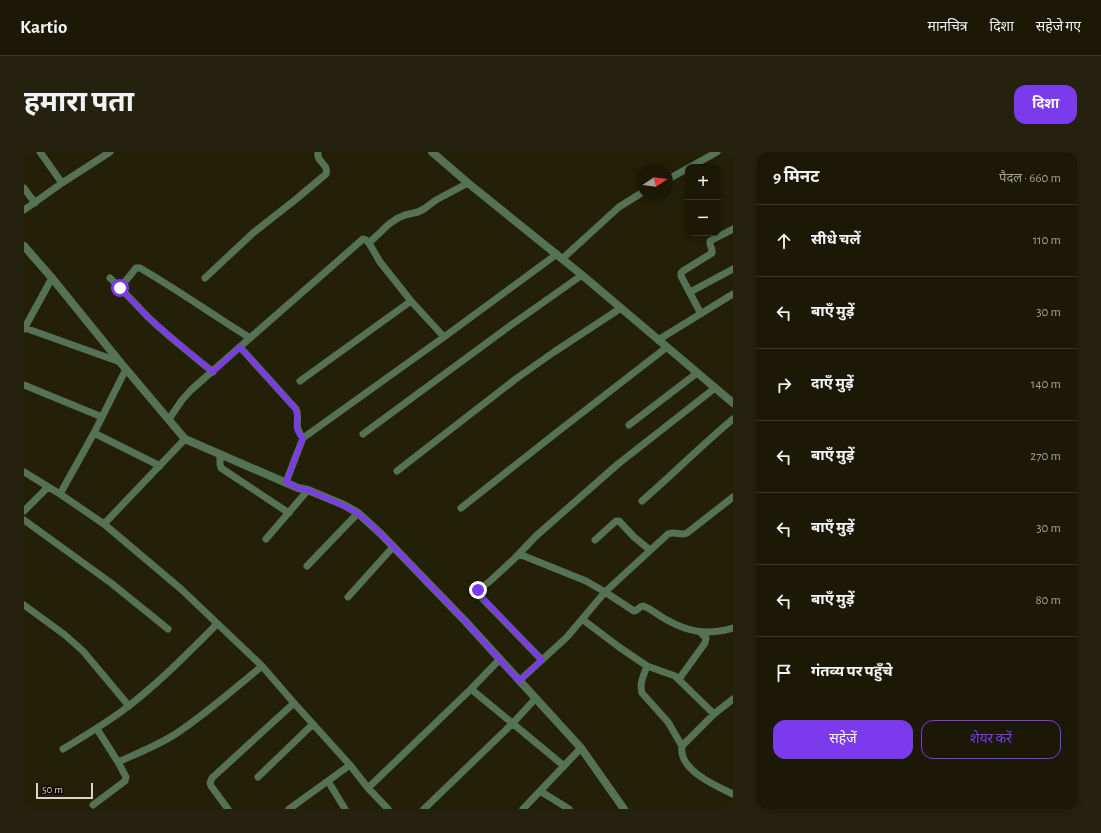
<!DOCTYPE html>
<html lang="hi">
<head>
<meta charset="utf-8">
<style>
  :root { --surface:#1b1805; --page:#24210f; --text:#f1f3f6; --muted:#a0a09a; --line:#393727; --accent:#7c3aed }
  body { margin:0; font-family:"Alegreya Sans","Noto Sans Devanagari",sans-serif; background:var(--page); color:var(--text) }
  .controls { position:absolute; right:12px; top:12px; display:grid; overflow:hidden; border-radius:8px; box-shadow:0 2px 6px #0003 }
  .controls button { width:36px; height:36px; display:grid; place-items:center; padding:0; border:0; border-bottom:1px solid var(--line); background:var(--surface); color:var(--text); font:20px sans-serif }
  .compass { position:absolute; left:613px; top:12px; width:36px; height:36px; border-radius:50%; background:var(--surface); box-shadow:0 2px 6px #0003; rotate:77deg }
  .scale { position:absolute; left:12px; bottom:10px; width:57px; box-sizing:border-box; padding-left:4px; border:2px solid #d9d6c8; border-top:0; font-size:11px; line-height:14px; white-space:nowrap; color:#d9d6c8; -webkit-text-stroke:3px #0b0902; paint-order:stroke }
  .stop { position:absolute; width:12px; height:12px; margin:-9px; border:3px solid #7c3aed; border-radius:50%; background:#fff }
  .stop.end { background:#7c3aed; border-color:#fff; box-shadow:0 1px 4px #0008 }
  .list { margin:0; padding:0; list-style:none }
  h2 { display:flex; justify-content:space-between; align-items:center; height:52px; margin:0; padding:0 16px; font-size:17px }
  h2 small { font-size:13px; font-weight:400; color:var(--muted) }
  .list li { display:grid; grid-template-columns:26px 1fr auto; gap:12px; align-items:center; box-sizing:border-box; height:72px; padding:0 16px; border-top:1px solid var(--line) }
  .list b { display:block; font-size:15px; white-space:nowrap }
  .list em { font-size:13px; font-style:normal; color:var(--muted) }
  .actions { display:flex; gap:8px; padding:12px 16px }
  .actions a { flex:1; padding:9px 0; border:1px solid var(--accent); border-radius:12px; text-align:center; font-size:14px; color:var(--accent) }
  .actions .main { background:var(--accent); color:#fff }
  .icon { flex:none; width:22px; height:22px; fill:none; stroke:currentColor; stroke-width:2; stroke-linecap:round; stroke-linejoin:round }
  .map { position:relative; flex:none; width:709px; height:657px; overflow:hidden; border-radius:12px }
  header { display:flex; align-items:center; gap:24px; box-sizing:border-box; height:56px; padding:0 20px; background:var(--surface); border-bottom:1px solid var(--line) }
  header strong { font-size:19px }
  nav { display:flex; gap:22px; margin-inline-start:auto; font-size:14px }
  .intro { display:flex; align-items:center; justify-content:space-between; box-sizing:border-box; height:96px; padding:0 24px }
  h1 { margin:0; font-size:28px }
  .button { padding:10px 18px; border-radius:12px; background:var(--accent); color:#fff; font-size:14px; font-weight:700 }
  main { display:flex; gap:24px; padding:0 24px }
  aside { flex:1; background:var(--surface); border-radius:12px; box-shadow:0 2px 6px #0003 }
  .map>svg:first-child { display:block }
  .lines { fill:none; stroke-linecap:round; stroke-linejoin:round }
  .minor { stroke:#557255; stroke-width:7 }
  .tertiary { stroke:#557255; stroke-width:8 }
  .route { stroke:#7c3aed; stroke-width:5 }
</style>
</head>
<body>
<header>
<strong>Kartio</strong>
<nav><a>मानचित्र</a><a>दिशा</a><a>सहेजे गए</a></nav>
</header>
<div class="intro"><h1>हमारा पता</h1><a class="button">दिशा</a></div>
<main>
<div class="map">
<svg width="709" height="657" viewBox="0 0 709 657">
  <rect width="100%" height="100%" fill="#242007"/>
  <g class="lines">
    <path class="minor" d="M16 0 38 31
      M666 15 693 0
      M643 28 664 16
      M0 36 11 51
      M0 58 38 31 86 0
      M345 91 365 72 374 66 381 63 394 60 400 57 412 48 444 31
      M538 107 595 55 619 40
      M86 126C100 139 112 153 125 166 145 185 167 202 189 220
      M181 126 229 81 271 48 302 22C305 11 292 11 294 0
      M96 136 112 116H116C154 138 189 163 226 186
      M666 140 709 117
      M677 162 657 124V121L659 119 688 101C689 97 685 93 686 89L709 77
      M1 176 96 210
      M0 177 28 126
      M634 188 709 142
      M216 195 272 257C277 269 268 272 279 286
      M276 229 387 149
      M0 233 78 265
      M145 267 158 248 167 238 226 186 339 87 342 88 345 91 356 110 387 149 420 185
      M605 273 673 221
      M70 281 136 314
      M339 282 483 176 558 123
      M161 287 80 372 157 437 238 514 270 551 326 613 344 636 364 657
      M196 302V312L197 316 265 361
      M373 319 493 226 530 200 597 156
      M0 320 36 342 80 372
      M262 330 279 286 420 185 533 102
      M36 342 70 281 102 217
      M618 349C649 322 678 293 709 267
      M437 356 532 281 643 195
      M0 359 24 335
      M0 368 87 431 144 477
      M242 387 284 338
      M571 388 592 369H595L610 385 626 398
      M495 402 562 429 581 440 610 459C614 459 615 454 619 454 628 457 635 464 643 468 666 481 684 483 709 476
      M283 414 334 361
      M324 445 369 395
      M0 453 41 483 59 499 105 554
      M558 467 595 495 623 514 651 524 690 562 658 594C654 618 692 634 709 642
      M518 508 455 443 453 440 454 438 465 430 491 406 512 384 594 312 691 236
      M623 514C620 523 615 531 618 541L644 570 658 594
      M655 527 681 491 682 486 676 480
      M495 529 543 485 581 440 644 382C652 379 656 384 663 381L709 345
      M447 537 540 614
      M690 562 709 547
      M39 597C59 585 79 573 98 559 132 534 163 502 193 472
      M94 610C114 601 135 593 153 581 183 561 210 537 238 514
      M234 625 289 572
      M304 629 321 657
      M344 636 447 537 476 507
      M516 639 545 657
      M69 653 101 629 102 625 94 610 73 577
      M204 657 187 634 186 631 188 626 270 551
      M265 657 326 613
      M400 657 488 572 512 546
      M499 657 557 596"/>
    <path class="tertiary" d="M408 0 444 31 558 123 709 251
      M0 94 28 126 96 210 161 287 274 336 284 338 320 353 334 361 357 382 442 470 557 596 600 657"/>
  </g>
  <g class="lines">
    <path class="route" d="M96 136 124 165 149 187 189 220 216 195 270 255C276 263 271 269 273 278 274 281 277 283 279 286L262 330 274 336 284 338 320 354 334 361 357 382 442 470 495 529 518 508 454 441V438"/>
  </g>
</svg>
<div class="controls">
<button>+</button>
<button>−</button>
</div>
<svg class="compass" viewBox="-18 -18 36 36"><path d="M0-13l5 13h-10z" fill="#e53935"/><path d="M0 13l5-13h-10z" fill="#a0a09a"/></svg>
<div class="scale">50 m</div>
<div class="stop" style="left:96px;top:136px"></div>
<div class="stop end" style="left:454px;top:438px"></div>
</div>
<aside>
<h2>9 मिनट<small>पैदल · 660 m</small></h2>
<ul class="list">
<li><svg class="icon" aria-label="ahead" viewBox="0 0 24 24"><path d="M12 20V5M6 11l6-6 6 6"/></svg><div><b>सीधे चलें</b></div><em>110 m</em></li>
<li><svg class="icon" aria-label="left" viewBox="0 0 24 24"><path d="M17 20v-9H6M10 6l-5 5 5 5"/></svg><div><b>बाएँ मुड़ें</b></div><em>30 m</em></li>
<li><svg class="icon" aria-label="right" viewBox="0 0 24 24"><path d="M7 20v-9h11M14 6l5 5-5 5"/></svg><div><b>दाएँ मुड़ें</b></div><em>140 m</em></li>
<li><svg class="icon" aria-label="left" viewBox="0 0 24 24"><path d="M17 20v-9H6M10 6l-5 5 5 5"/></svg><div><b>बाएँ मुड़ें</b></div><em>270 m</em></li>
<li><svg class="icon" aria-label="left" viewBox="0 0 24 24"><path d="M17 20v-9H6M10 6l-5 5 5 5"/></svg><div><b>बाएँ मुड़ें</b></div><em>30 m</em></li>
<li><svg class="icon" aria-label="left" viewBox="0 0 24 24"><path d="M17 20v-9H6M10 6l-5 5 5 5"/></svg><div><b>बाएँ मुड़ें</b></div><em>80 m</em></li>
<li><svg class="icon" aria-label="arrive" viewBox="0 0 24 24"><path d="M6 21V4h12l-3 4 3 4H6"/></svg><div><b>गंतव्य पर पहुँचे</b></div></li>
</ul>
<div class="actions"><a class="main">सहेजें</a><a>शेयर करें</a></div>
</aside>
</main>
</body>
</html>
